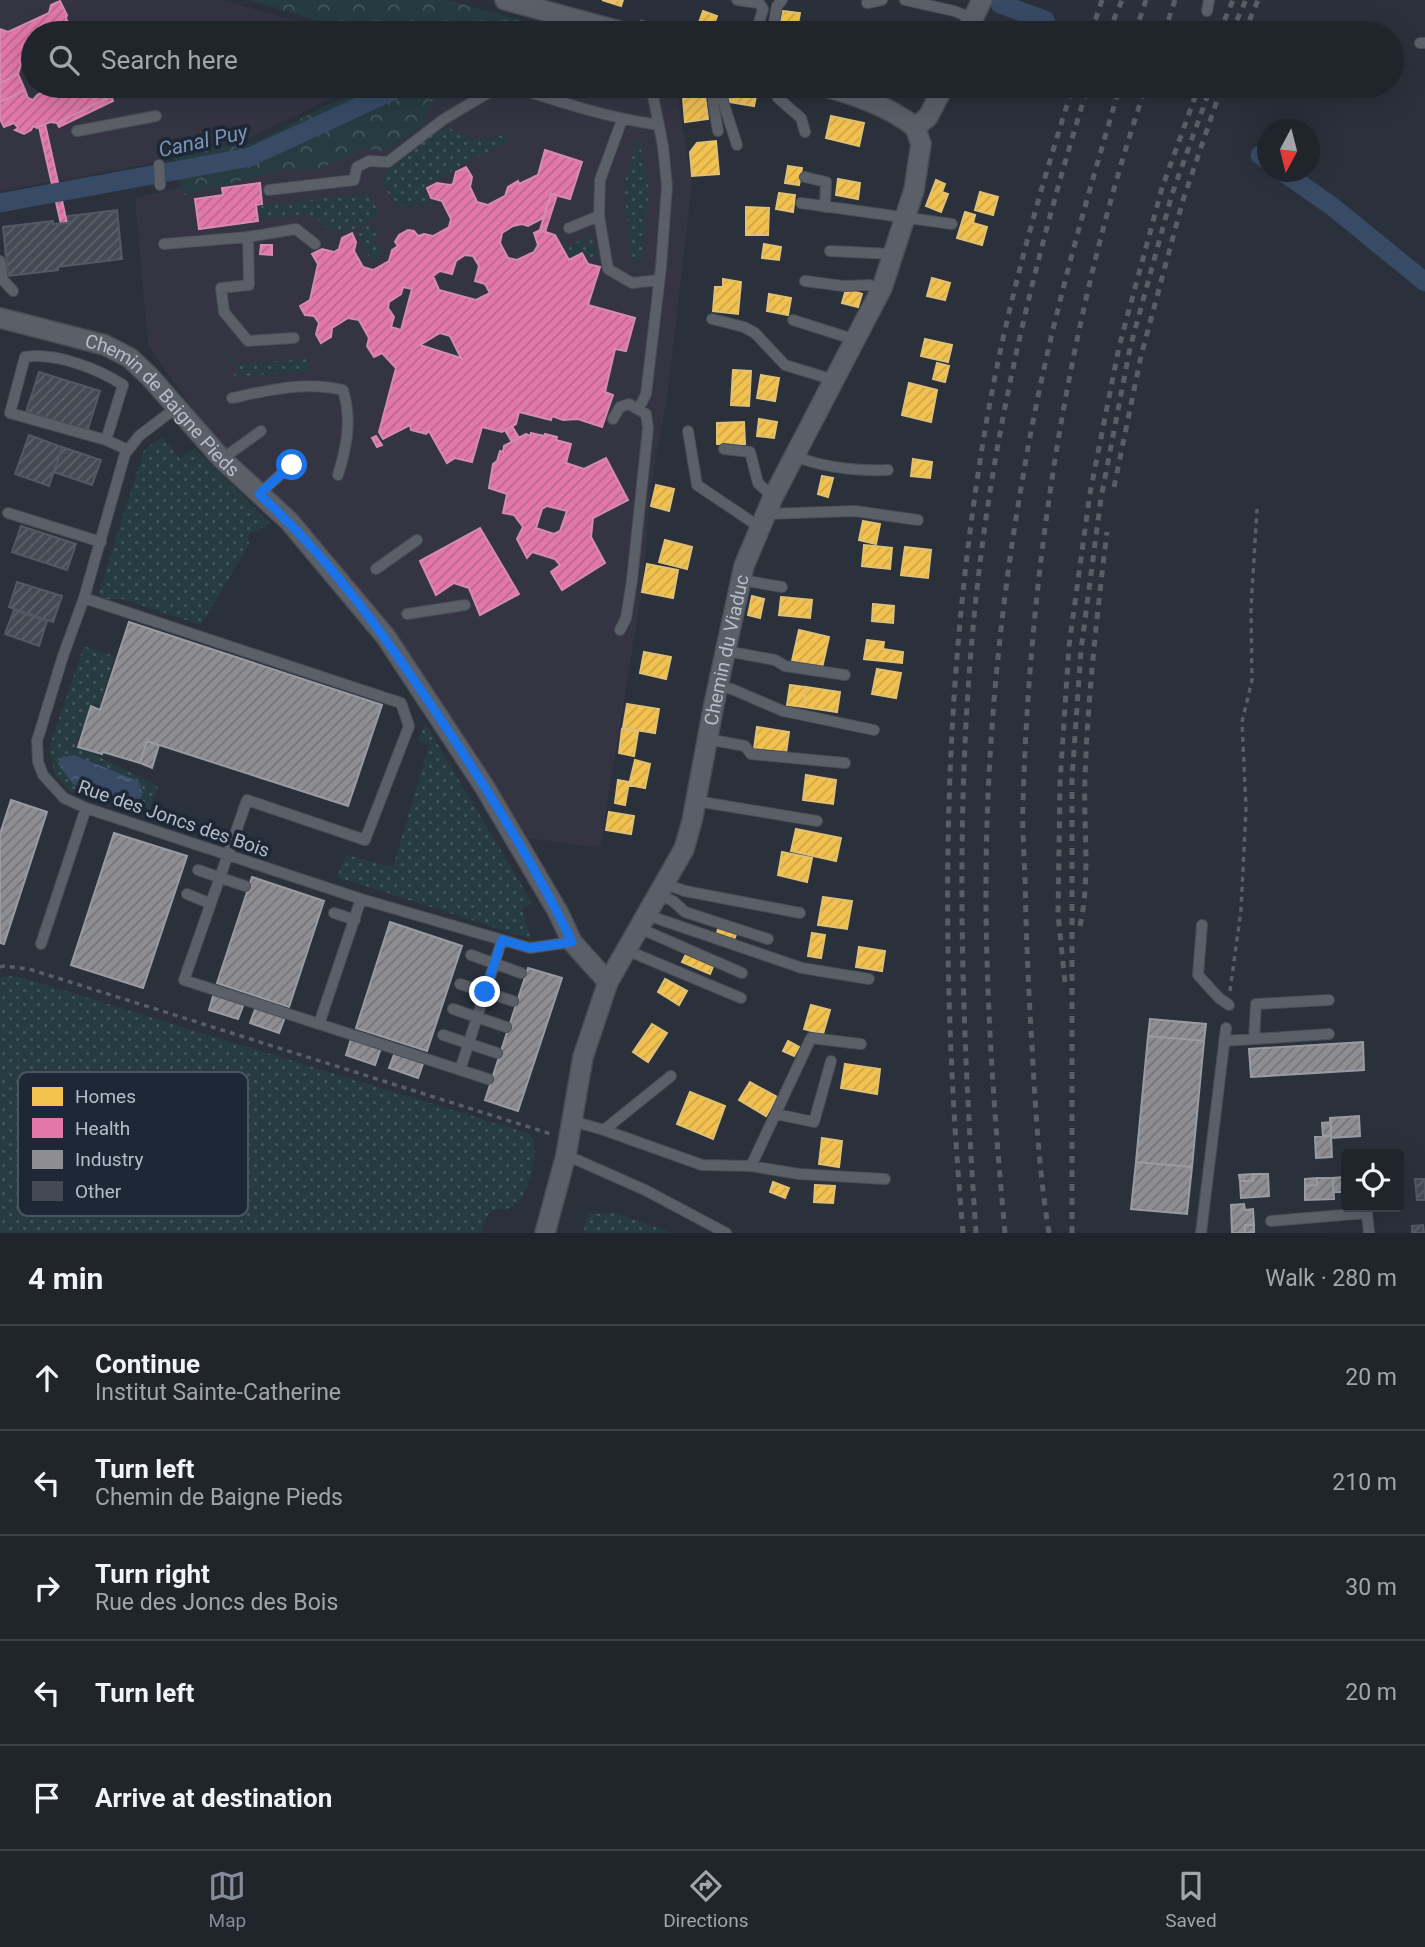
<!DOCTYPE html>
<html lang="en">
<head>
<meta charset="utf-8">
<style>
  :root { --surface:#20252c; --page:#282d34; --text:#f1f3f6; --muted:#a2a5a9; --line:#3d4248; --accent:#848c99 }
  body { margin:0; font-family:Roboto,sans-serif; background:var(--page); color:var(--text) }
  .controls { position:absolute; right:21px; bottom:21px; display:grid; overflow:hidden; border-radius:7px; box-shadow:0 7px 28px #0002 }
  .controls button { width:63px; height:63px; display:grid; place-items:center; padding:0; border:0; border-bottom:2px solid var(--line); background:var(--surface); color:var(--text); font:35px sans-serif }
  .compass { position:absolute; left:1257px; top:119px; width:63px; height:63px; border-radius:50%; background:var(--surface); box-shadow:0 7px 28px #0002; rotate:187deg }
  .stop { position:absolute; width:21px; height:21px; margin:-16px; border:5px solid #1a73e8; border-radius:50%; background:#fff }
  .stop.end { background:#1a73e8; border-color:#fff; box-shadow:0 2px 7px #0008 }
  .list { margin:0; padding:0; list-style:none }
  h2 { display:flex; justify-content:space-between; align-items:center; height:91px; margin:0; padding:0 28px; font-size:30px }
  h2 small { font-size:23px; font-weight:400; color:var(--muted) }
  .list li { display:grid; grid-template-columns:46px 1fr auto; gap:21px; align-items:center; box-sizing:border-box; height:105px; padding:0 28px; border-top:2px solid var(--line) }
  .list b { display:block; font-size:26px; white-space:nowrap }
  .list p { margin:0; font-size:23px; white-space:nowrap; color:var(--muted) }
  .list em { font-size:23px; font-style:normal; color:var(--muted) }
  .icon { flex:none; width:38px; height:38px; fill:none; stroke:currentColor; stroke-width:2; stroke-linecap:round; stroke-linejoin:round }
  .map { position:relative; flex:none; width:1425px; height:1233px; overflow:hidden }
  .search { position:absolute; background:var(--surface); box-shadow:0 7px 28px #0002; left:21px; right:21px; top:21px; height:77px; display:flex; align-items:center; gap:18px; box-sizing:border-box; padding:0 24px; border-radius:38px; color:var(--muted); font-size:26px }
  .sheet { height:616px; background:var(--surface) }
  nav { display:flex; justify-content:space-around; align-items:center; box-sizing:border-box; height:98px; border-top:2px solid var(--line); background:var(--surface); font-size:19px; color:var(--muted) }
  nav a { display:grid; justify-items:center; gap:4px }
  nav .on { color:var(--accent) }
  .map>svg:first-child { display:block }
  .medical { fill:#353443 }
  .grass { fill:url(#grass-dots) }
  .forest { fill:url(#forest-crowns) }
  .water { fill:url(#water-ripples) }
  .homes { fill:url(#homes-hatch); stroke:#e0c074; stroke-width:2 }
  .health { fill:url(#health-hatch); stroke:#d58cb2; stroke-width:2; fill-rule:evenodd }
  .industry { fill:url(#industry-hatch); stroke:#999ba3; stroke-width:2 }
  .lines { fill:none; stroke-linecap:round; stroke-linejoin:round }
  .canal { stroke:#374a66; stroke-width:19 }
  .building { fill:url(#building-hatch); stroke:#525962; stroke-width:2 }
  .lane-casing { stroke:#494d55; stroke-width:12 }
  .street-casing { stroke:#494d55; stroke-width:22 }
  .path { stroke:#585e65; stroke-width:3.5; stroke-dasharray:5 5; stroke-linecap:butt }
  .lane { stroke:#5b5f67; stroke-width:10 }
  .street { stroke:#5b5f67; stroke-width:19 }
  .rail { stroke:#595e66; stroke-width:5; stroke-dasharray:7 7; stroke-linecap:butt }
  .route { stroke:#1a73e8; stroke-width:9 }
  .labels { text-anchor:middle; stroke-width:7; stroke-linejoin:round; paint-order:stroke }
  .street-label { font-size:19px; fill:#b5bdcb; stroke:#1d2736 }
  .water-label { font-size:21px; font-style:italic; fill:#7b93b3; stroke:#1d2736 }
  .key { fill:#1d2736; stroke:#4b5463; stroke-width:2 }
  .key-label { font-size:19px; fill:#b5bdcb }
</style>
</head>
<body>
<div class="map">
<svg width="1425" height="1233" viewBox="0 0 1425 1233">
  <defs>
    <pattern id="grass-dots" width="8" height="8" patternUnits="userSpaceOnUse" patternTransform="scale(1.75)"><rect width="8" height="8" fill="#273c41"/><path d="M2 2h.1M6 6h.1" fill="none" stroke="#44565b" stroke-width="1.8" stroke-linecap="round"/></pattern>
    <pattern id="forest-crowns" width="20" height="18" patternUnits="userSpaceOnUse" patternTransform="scale(1.75)"><rect width="20" height="18" fill="#273c41"/><path d="M2 6a3 3 0 1 1 6 0M12 15a3 3 0 1 1 6 0" fill="none" stroke="#44565b"/></pattern>
    <pattern id="water-ripples" width="26" height="14" patternUnits="userSpaceOnUse" patternTransform="scale(1.75)"><rect width="26" height="14" fill="#374a66"/><path d="M2 4q2-2 4 0t4 0M15 11q2-2 4 0t4 0" fill="none" stroke="#52627b"/></pattern>
    <pattern id="homes-hatch" width="6" height="6" patternUnits="userSpaceOnUse" patternTransform="scale(1.75)"><rect width="6" height="6" fill="#f2c14e"/><path d="M-1 1l2-2M0 6l6-6M5 7l2-2" fill="none" stroke="#cca64b"/></pattern>
    <pattern id="health-hatch" width="6" height="6" patternUnits="userSpaceOnUse" patternTransform="scale(1.75)"><rect width="6" height="6" fill="#e377a8"/><path d="M-1 1l2-2M0 6l6-6M5 7l2-2" fill="none" stroke="#b8688d"/></pattern>
    <pattern id="industry-hatch" width="6" height="6" patternUnits="userSpaceOnUse" patternTransform="scale(1.75)"><rect width="6" height="6" fill="#8d8d92"/><path d="M-1 1l2-2M0 6l6-6M5 7l2-2" fill="none" stroke="#737478"/></pattern>
    <pattern id="building-hatch" width="6" height="6" patternUnits="userSpaceOnUse" patternTransform="scale(1.75)"><rect width="6" height="6" fill="#444a53"/><path d="M-1 1l2-2M0 6l6-6M5 7l2-2" fill="none" stroke="#5d626a"/></pattern>
  </defs>
  <rect width="100%" height="100%" fill="#2a313b"/>
  <path class="medical" d="M0 0H222L337 33H33V86H357L251 137 139 166 0 191Z
    M444 86H679V105L692 182 668 392 651 486 642 590 600 848 528 838 467 741 402 647 309 529 207 429 148 345 135 198 303 157Z"/>
  <path class="grass" d="M451 129 473 140 506 135 509 141 424 186 428 201 438 205 397 206 382 184 386 171 436 130Z
    M636 141H639L649 189 642 261H631L624 185Z
    M368 193 378 211 376 216 354 231 345 230 333 232 321 223 317 217 299 215 261 219 259 206Z
    M371 224 376 231 375 245 380 246 382 250 379 259 371 260 358 236 361 230Z
    M590 236 598 255 590 260 582 252 570 258 564 248Z
    M223 350 236 364 309 359 310 371 233 377 239 369 221 351Z
    M162 437 180 459 194 448 271 524 247 534 249 544 201 625 122 599H102L99 592 144 450Z
    M84 646 114 656 100 705 93 703 75 745 158 786 148 814 69 791 54 773 50 745Z
    M425 723 532 903 522 909 531 939 337 877 346 855 393 867 429 746 418 741Z
    M7 976 20 977 530 1134C541 1147 530 1189 519 1201 502 1220 490 1194 481 1233H0V978Z
    M615 1213 672 1233H583L589 1214Z"/>
  <path class="forest" d="M249 0H447L538 25 543 33H358Z
    M372 86H459L451 100 434 98 421 128 383 151 361 149 322 168 282 170 184 195 172 151 255 143 319 109Z"/>
  <path class="water" d="M74 755 138 781 143 794 136 804 119 803 73 784 58 764 62 757Z"/>
  <path class="homes" d="M602 0H623L621 6Z
    M703 11 717 16 711 32 697 28Z
    M783 11 800 13 798 24 809 25 808 33H783L776 31 778 21 781 22Z
    M857 24 877 30 876 33H855Z
    M732 86H758L754 106 729 102Z
    M705 96 708 119 685 122 683 98Z
    M831 116 864 123 859 146 826 138Z
    M716 141 719 174 692 176 690 152 697 143Z
    M788 166 802 168 799 185 785 183Z
    M838 179 860 183 858 199 836 195Z
    M936 180 945 184 942 192 948 194 941 212 926 206Z
    M980 192 998 197 993 215 975 210Z
    M779 193 795 195 793 212 776 209Z
    M746 207 769 208 768 235H746Z
    M965 212 975 215 973 223 987 227 982 245 957 238Z
    M764 244 781 247 779 260 762 258Z
    M932 278 950 283 945 300 927 296Z
    M723 279 741 282 738 314 713 311 715 287H723Z
    M846 289 862 294 858 307 842 303Z
    M769 294 791 298 788 315 767 311Z
    M925 339 952 345 948 362 921 356Z
    M937 363 949 366 945 382 933 379Z
    M733 370 751 371 749 406 731 405Z
    M761 375 779 378 775 401 757 398Z
    M909 383 937 390 931 422 902 415Z
    M759 419 777 422 774 438 757 436Z
    M744 422 745 444H717V423Z
    M913 459 932 462 930 478 911 476Z
    M822 476 833 478 828 497 818 494Z
    M656 485 674 489 669 511 651 506Z
    M863 521 880 524 876 544 859 540Z
    M665 540 692 547 687 569 659 562Z
    M864 545 892 548 890 569 862 566Z
    M905 547 931 550 928 578 901 575Z
    M647 564 678 570 673 598 642 592Z
    M752 596 764 599 760 618 748 615Z
    M781 597 812 600 810 618 779 615Z
    M873 604 894 606 893 623 872 621Z
    M799 630 829 637 822 668 792 661Z
    M867 640 884 642 883 649 903 652 902 663 864 659Z
    M644 652 671 657 666 679 640 673Z
    M877 669 901 673 896 698 872 694Z
    M790 685 806 687 803 707 787 705Z
    M806 687 840 692 837 712 803 707Z
    M627 704 659 709 655 733 623 728Z
    M757 727 789 732 786 753 754 749Z
    M622 729 638 732 634 756 619 753Z
    M635 760 650 764 645 788 629 785Z
    M806 775 836 780 833 804 803 800Z
    M618 780 629 782 625 805 615 803Z
    M609 812 634 816 631 834 606 830Z
    M796 829 841 838 836 861 791 851Z
    M782 852 812 858 807 882 778 875Z
    M823 897 852 901 847 929 818 925Z
    M719 926 737 932 733 942 716 936Z
    M812 933 825 935 821 958 808 956Z
    M859 947 885 951 882 971 856 967Z
    M687 952 714 964 710 974 682 962Z
    M665 979 687 991 679 1005 658 992Z
    M811 1005 830 1010 823 1034 804 1029Z
    M652 1024 667 1033 648 1062 633 1052Z
    M788 1041 799 1047 794 1056 783 1051Z
    M845 1064 880 1069 877 1094 841 1088Z
    M750 1082 777 1097 766 1116 739 1100Z
    M690 1092 725 1106 713 1139 677 1124Z
    M822 1138 842 1141 839 1167 819 1164Z
    M773 1182 789 1188 785 1198 770 1192Z
    M815 1185 835 1186 833 1203 814 1202Z"/>
  <path class="health" d="M60 1 67 15 66 19 75 33H33V55L22 61 18 74 0 83V29L8 32 49 13 51 5Z
    M18 74 25 90 0 102V83Z
    M46 86H131L57 123 50 122 37 128 33 126 31 130 24 134 15 130 18 128 14 123 4 127 0 119V102L25 90 28 98 33 100 37 95 47 90Z
    M111 96 113 101 59 127 57 123Z
    M45 124 67 223 61 224 39 127Z
    M545 150 582 162 570 199 551 194 543 218 528 226 522 224 513 226 502 233 500 243 508 258 517 260 534 252 538 245 534 233 540 230 555 235 569 260 582 253 588 264 600 267 588 305 635 318 626 351 615 349 605 392 613 395 602 427 578 419 563 420 552 416 551 420 519 412 516 424 502 432 482 427 472 462 455 458 447 463 429 431 426 434 411 430 410 425 383 439 379 432 396 368 382 353 374 357 367 346 369 338 359 320 348 318 332 328 331 337 321 343 316 334 319 323 314 316 305 315 300 306 310 300 318 264 312 254 322 249 334 252 339 249 342 238 352 233 356 242 354 251 363 267 373 270 389 261 392 250 398 246 395 242 399 235 408 230 414 231 418 236 424 234 433 236 449 227 451 219 442 201 431 198 427 188 437 183 450 185 453 184 456 172 466 167 472 177 470 187 477 202 488 205 505 196 508 187 518 181 519 184 538 175ZM465 255 473 256 479 266 475 281 485 284 490 293 476 300 439 290 433 276 440 271 452 274 456 261ZM403 287 412 289 401 330 391 327 394 317 388 308 389 302 401 294ZM440 333 450 336 461 358 420 345Z
    M260 183 262 204 256 205 258 221 199 229 195 199 223 195 222 188Z
    M551 194 557 195 545 232 540 230Z
    M261 245H272V255L260 254Z
    M512 426 519 438 512 442 505 430Z
    M531 433 544 436 545 434 557 437 556 440 571 444 566 463 584 469 606 458 628 500 593 518 591 537 605 563 562 590 551 572 560 565 555 559 532 552 527 558 517 539 523 527 514 515 503 513 507 494 489 488 493 464 497 461 500 451 503 452 504 446 526 434 530 436ZM547 506 567 511 560 531 554 534 536 528 542 509Z
    M376 436 382 445 377 447 372 438Z
    M480 528 519 594 480 615 469 588 454 583 436 595 420 561Z"/>
  <path class="industry" d="M129 622 382 705 348 806 147 741 140 763 103 752 102 754 78 747 91 706 100 710Z
    M147 741 159 745 152 768 140 763Z
    M11 800 47 812 4 944 0 943V834Z
    M114 833 187 856 143 988 71 965Z
    M252 877 324 901 289 1007 217 983Z
    M390 922 462 946 427 1051 356 1028Z
    M528 968 562 978 518 1111 485 1100Z
    M214 993 244 1003 238 1019 209 1010Z
    M256 1007 285 1017 279 1033 250 1023Z
    M1150 1019 1206 1024 1204 1041 1148 1036Z
    M1148 1036 1204 1041 1192 1167 1136 1162Z
    M351 1039 381 1048 375 1065 346 1055Z
    M1363 1042 1364 1070 1251 1077 1249 1049Z
    M395 1052 424 1061 418 1078 389 1068Z
    M1359 1116 1360 1136 1331 1138 1330 1118Z
    M1331 1122V1136H1323L1322 1123Z
    M1331 1136 1332 1157 1316 1158 1315 1137Z
    M1136 1162 1192 1167 1187 1214 1131 1209Z
    M1253 1174H1268L1269 1196 1241 1198 1240 1181H1253Z
    M1253 1174V1181H1240L1239 1175Z
    M1343 1177 1344 1192H1333V1178Z
    M1317 1178H1333L1334 1199 1305 1200V1186L1317 1185Z
    M1317 1178V1185L1305 1186V1179Z
    M1244 1204 1245 1210 1253 1209 1254 1225H1245V1233H1232L1231 1205Z
    M1245 1225H1254V1232L1245 1233Z"/>
  <g class="lines">
    <path class="canal" d="M1000 4 1045 20
      M496 33 504 29
      M1260 155 1268 160
      M1283 172 1333 207 1425 282
      M0 203 250 157 403 86"/>
  </g>
  <path class="building" d="M117 210 122 259 58 267V270L8 276 3 227 53 221V224L67 223H69L68 216Z
    M39 372 100 391 87 432 26 412Z
    M29 435 62 447 49 486 15 474Z
    M62 447 101 460 92 485 54 472Z
    M21 526 76 544 67 570 12 552Z
    M17 582 62 596 53 622 9 607Z
    M14 610 47 621 39 646 5 634Z
    M1415 1179H1425V1200H1417Z
    M1423 1225 1424 1233H1412V1226Z"/>
  <g class="lines">
    <defs>
      <path id="lane" d="M737 0 758 3
        M905 0 954 11 972 18
        M867 3 882 0
        M1207 11 1209 0
        M756 33 763 9 757 0
        M772 33 777 6 782 0
        M1420 43H1425
        M511 86C560 102 608 118 659 125
        M715 86 713 102 718 131
        M718 86 737 145
        M780 86 778 98 801 118 805 132
        M622 120 600 180 599 216 608 269 632 283 659 280
        M77 131 156 116
        M159 165 160 185
        M805 177 826 182 825 207
        M269 190 354 180 357 167 369 161 388 162 444 119 500 86
        M801 203 952 224
        M569 228 599 216
        M248 237 249 285 221 288 224 312 248 341 294 338
        M164 244 248 237 296 229 315 244
        M830 251 892 254
        M0 261 3 280 13 291
        M805 281 843 286 869 285 882 288
        M712 319 744 327 755 333 785 365 834 380
        M793 320 856 340
        M232 398C270 390 305 381 343 390 352 420 347 446 338 475
        M177 407 139 436 125 454 84 598 63 656 37 741 38 762 43 775 64 798 86 808 361 899 530 948 572 942
        M639 408 646 394 661 267 667 186 663 146 651 86
        M613 419 620 407 629 404 646 414 648 428 632 580 626 618 620 630
        M688 431 697 485 761 528
        M106 440 10 413 25 357C55 352 99 369 123 385L106 440 128 450
        M724 449 750 452 758 483 773 497
        M795 456C824 468 856 471 888 470
        M222 459 261 431
        M259 494 291 465
        M8 513 101 542
        M767 514 855 511 918 520
        M376 569 417 540
        M741 580 782 587
        M84 598 401 703 409 726 365 840 247 800 184 980 488 1079
        M407 614 465 605
        M726 651 775 660 785 666 845 675
        M718 685 734 690 783 711 874 730
        M707 739 745 746 751 754 845 763
        M696 801 817 821
        M198 870 245 886
        M665 884 685 891 800 913
        M187 894 209 903
        M659 895 673 901 685 912 768 939
        M334 913 355 920
        M647 915 802 968 869 979
        M1202 925 1198 975 1219 998 1229 1005
        M639 928 742 973
        M41 944 86 808
        M626 950 741 998
        M471 955 521 973
        M460 984 513 1001
        M453 1009 506 1027
        M319 1024 361 899
        M443 1035 497 1053
        M1254 1039 1256 1004 1329 1000
        M1224 1041 1329 1034
        M460 1070 502 940
        M776 1114 814 1122 831 1061
        M572 1121 604 1130 702 1165 751 1166 811 1038 861 1044
        M604 1130 671 1076
        M566 1155 645 1190 726 1233
        M751 1166 799 1174 885 1179
        M1271 1221 1367 1213 1369 1233
        M1201 1233 1226 1028"/>
      <g id="street">
        <path d="M505 0 627 33"/>
        <path d="M966 33 982 0"/>
        <path d="M822 86C855 95 888 106 915 127"/>
        <path d="M915 127 928 117 944 86"/>
        <path id="s1" d="M0 318 105 345 130 358 150 377 222 459 289 521 386 637 484 786 558 912 572 942 608 982"/>
        <path id="s2" d="M545 1233 566 1155 583 1057 608 982 684 849 692 821 714 704 744 566 773 497 882 288 914 190 921 144 915 127"/>
      </g>
    </defs>
    <use href="#lane" class="lane-casing"/>
    <use href="#street" class="street-casing"/>
    <path class="path" d="M640 21 685 33
      M0 967 4 966 29 969 551 1134
      M1230 991 1241 910 1246 808 1242 722 1252 680 1251 608 1257 509"/>
    <use href="#lane" class="lane"/>
    <use href="#street" class="street"/>
    <path class="rail" d="M1091 33 1102 0
      M1108 33 1122 0
      M1135 33 1146 0
      M1164 33 1175 0
      M1219 33 1233 0
      M1231 33 1246 0
      M1244 33 1258 0
      M1114 487 1141 356 1183 200 1222 86
      M1080 926C1091 875 1083 828 1085 777 1088 695 1097 614 1107 532
      M1065 982 1058 914 1060 783 1069 646 1090 493 1119 347 1162 188 1199 86
      M963 1233C939 959 940 685 988 413 1008 302 1039 193 1073 86
      M976 1233C961 1015 953 798 978 580 997 412 1038 247 1088 86
      M1005 1233C995 1124 987 1016 986 907 985 759 999 610 1025 465 1047 336 1083 211 1120 86
      M1049 1233C1038 1166 1035 1097 1031 1030 1028 979 1026 929 1025 878 1024 853 1022 827 1023 802 1030 564 1069 312 1146 86
      M1072 1233V779L1081 650 1101 498 1130 348 1172 194 1211 86"/>
  </g>
  <g class="lines">
    <path class="route" d="M292 465 259 494C334 562 389 642 445 726 491 795 536 867 572 942L530 948 502 940 485 992"/>
  </g>
  <g class="labels">
    <g class="street-label">
      <text dy="7" stroke="none"><textPath href="#s1" startOffset="191">Chemin de Baigne Pieds</textPath></text>
      <text dy="7" stroke="none"><textPath href="#s2" startOffset="616">Chemin du Viaduc</textPath></text>
      <text transform="translate(174 818) rotate(19)" y="7">Rue des Joncs des Bois</text>
    </g>
    <g class="water-label">
      <text transform="translate(203 141) rotate(-12)" y="7">Canal Puy</text>
    </g>
  </g>
  <rect x="18" y="1072" width="230" height="144" rx="10" class="key"/>
  <rect x="32" y="1087" width="31" height="19" fill="#f2c14e"/>
  <rect x="32" y="1118" width="31" height="20" fill="#e377a8"/>
  <rect x="32" y="1150" width="31" height="19" fill="#8d8d92"/>
  <rect x="32" y="1181" width="31" height="20" fill="#444a53"/>
  <g class="key-label">
    <text x="75" y="1103">Homes</text>
    <text x="75" y="1135">Health</text>
    <text x="75" y="1166">Industry</text>
    <text x="75" y="1198">Other</text>
  </g>
</svg>
<div class="controls">
<button><svg class="icon" aria-label="locate" viewBox="0 0 24 24"><circle cx="12" cy="12" r="6"/><path d="M12 2v4M12 18v4M2 12h4M18 12h4"/></svg></button>
</div>
<svg class="compass" viewBox="-18 -18 36 36"><path d="M0-13l5 13h-10z" fill="#e53935"/><path d="M0 13l5-13h-10z" fill="#a2a5a9"/></svg>
<div class="stop" style="left:292px;top:465px"></div>
<div class="stop end" style="left:485px;top:992px"></div>
<div class="search"><svg class="icon" aria-label="search" viewBox="0 0 24 24"><circle cx="10" cy="10" r="6"/><path d="M15 15l6 6"/></svg>Search here</div>
</div>
<section class="sheet">
<h2>4 min<small>Walk · 280 m</small></h2>
<ul class="list">
<li><svg class="icon" aria-label="ahead" viewBox="0 0 24 24"><path d="M12 20V5M6 11l6-6 6 6"/></svg><div><b>Continue</b><p>Institut Sainte-Catherine</p></div><em>20 m</em></li>
<li><svg class="icon" aria-label="left" viewBox="0 0 24 24"><path d="M17 20v-9H6M10 6l-5 5 5 5"/></svg><div><b>Turn left</b><p>Chemin de Baigne Pieds</p></div><em>210 m</em></li>
<li><svg class="icon" aria-label="right" viewBox="0 0 24 24"><path d="M7 20v-9h11M14 6l5 5-5 5"/></svg><div><b>Turn right</b><p>Rue des Joncs des Bois</p></div><em>30 m</em></li>
<li><svg class="icon" aria-label="left" viewBox="0 0 24 24"><path d="M17 20v-9H6M10 6l-5 5 5 5"/></svg><div><b>Turn left</b></div><em>20 m</em></li>
<li><svg class="icon" aria-label="arrive" viewBox="0 0 24 24"><path d="M6 21V4h12l-3 4 3 4H6"/></svg><div><b>Arrive at destination</b></div></li>
</ul>
</section>
<nav>
<a class="on"><svg class="icon" aria-label="map" viewBox="0 0 24 24"><path d="M3 6l6-2 6 2 6-2v14l-6 2-6-2-6 2zM9 4v14M15 6v14"/></svg>Map</a>
<a><svg class="icon" aria-label="directions" viewBox="0 0 24 24"><path d="M12 3l9 9-9 9-9-9zM9 14v-3h6M13 9l2 2-2 2"/></svg>Directions</a>
<a><svg class="icon" aria-label="saved" viewBox="0 0 24 24"><path d="M7 4h10v16l-5-4-5 4z"/></svg>Saved</a>
</nav>
</body>
</html>
